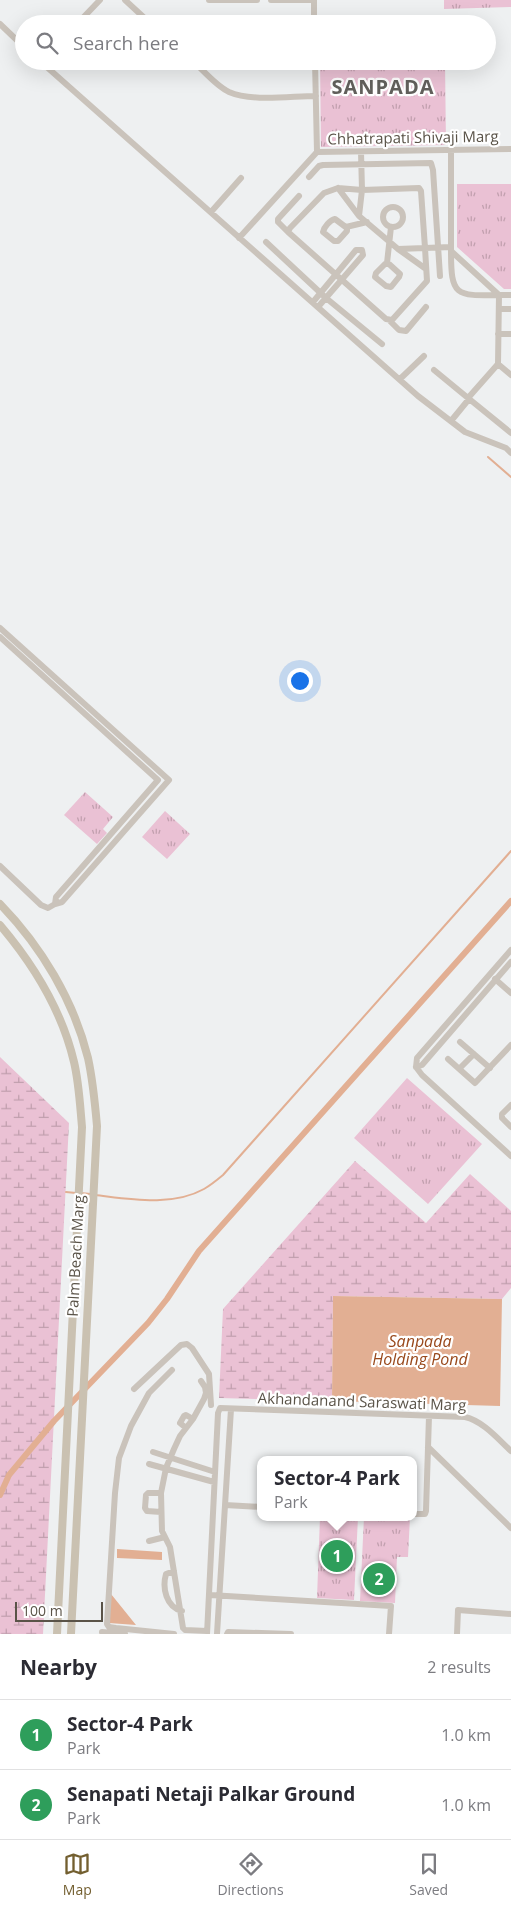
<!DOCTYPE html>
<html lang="en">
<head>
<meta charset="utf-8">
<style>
  :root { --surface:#fff; --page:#f2f2f3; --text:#2b2b33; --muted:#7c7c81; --line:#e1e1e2; --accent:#735f30 }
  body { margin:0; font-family:"Open Sans",sans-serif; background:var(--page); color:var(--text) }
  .scale { position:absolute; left:15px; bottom:12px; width:88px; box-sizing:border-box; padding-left:5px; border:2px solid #5a5348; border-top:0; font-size:14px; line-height:18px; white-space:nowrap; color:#5a5348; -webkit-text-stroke:4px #fff; paint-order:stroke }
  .you { position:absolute; left:299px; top:680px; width:18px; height:18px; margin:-12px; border:4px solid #fff; border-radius:50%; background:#1a73e8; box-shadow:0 0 0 8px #1a73e833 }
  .badge { display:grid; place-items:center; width:32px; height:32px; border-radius:50%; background:var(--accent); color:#fff; font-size:16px; font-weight:700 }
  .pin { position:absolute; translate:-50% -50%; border:2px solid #fff; box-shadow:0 1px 5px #0006 }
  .popup { position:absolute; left:257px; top:1456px; width:160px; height:65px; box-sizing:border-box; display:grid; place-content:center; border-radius:10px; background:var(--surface); filter:drop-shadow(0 1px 4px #0005); font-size:16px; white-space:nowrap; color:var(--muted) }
  .popup b { font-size:19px; color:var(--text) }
  .popup::after { content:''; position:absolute; left:50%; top:100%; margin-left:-10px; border:10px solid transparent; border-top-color:var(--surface) }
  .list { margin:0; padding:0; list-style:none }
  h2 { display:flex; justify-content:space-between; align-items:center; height:65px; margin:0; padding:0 20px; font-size:21px }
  h2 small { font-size:16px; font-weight:400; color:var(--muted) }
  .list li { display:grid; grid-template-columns:32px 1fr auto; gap:15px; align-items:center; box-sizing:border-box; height:70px; padding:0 20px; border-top:1px solid var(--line) }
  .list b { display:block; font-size:19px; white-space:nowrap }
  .list p { margin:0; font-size:16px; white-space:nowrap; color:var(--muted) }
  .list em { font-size:16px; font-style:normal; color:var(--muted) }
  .icon { flex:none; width:28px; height:28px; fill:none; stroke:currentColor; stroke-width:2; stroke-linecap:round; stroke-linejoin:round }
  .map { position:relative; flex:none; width:511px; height:1634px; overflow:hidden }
  .search { position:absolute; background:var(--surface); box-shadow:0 5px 20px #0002; left:15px; right:15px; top:15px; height:55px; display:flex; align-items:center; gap:12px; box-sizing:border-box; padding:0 18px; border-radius:28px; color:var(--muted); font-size:19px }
  .sheet { height:205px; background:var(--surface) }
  nav { display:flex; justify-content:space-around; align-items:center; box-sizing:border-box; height:70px; border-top:1px solid var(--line); background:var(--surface); font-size:14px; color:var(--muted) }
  nav a { display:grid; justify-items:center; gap:2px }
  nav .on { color:var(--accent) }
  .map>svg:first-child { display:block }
  .grass { fill:url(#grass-tufts) }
  .wetland { fill:url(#wetland-marsh) }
  .water { fill:#e2af93 }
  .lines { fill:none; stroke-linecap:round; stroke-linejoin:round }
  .stream { stroke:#e2af93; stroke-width:2 }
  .canal { stroke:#e2af93; stroke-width:6 }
  .minor { stroke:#cac3bb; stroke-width:6 }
  .major { stroke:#cac1b1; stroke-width:8 }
  .labels { text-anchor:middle; stroke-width:4.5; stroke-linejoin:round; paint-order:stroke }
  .street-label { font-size:15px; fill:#5a5348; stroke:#fff }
  .water-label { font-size:16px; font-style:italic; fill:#99491c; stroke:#fff }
  .district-label { font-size:20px; font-weight:bold; letter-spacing:1px; fill:#62605c; stroke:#fff }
</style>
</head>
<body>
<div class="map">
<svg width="511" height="1634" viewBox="0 0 511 1634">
  <defs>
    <pattern id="grass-tufts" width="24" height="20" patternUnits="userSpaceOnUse" patternTransform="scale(1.25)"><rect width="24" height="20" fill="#eac1d4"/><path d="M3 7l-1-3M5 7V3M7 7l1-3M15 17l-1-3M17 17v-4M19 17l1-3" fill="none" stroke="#c19fae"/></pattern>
    <pattern id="wetland-marsh" width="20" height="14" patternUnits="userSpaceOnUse" patternTransform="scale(1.25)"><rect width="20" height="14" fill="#eac1d4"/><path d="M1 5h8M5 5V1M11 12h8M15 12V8" fill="none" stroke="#c19fae"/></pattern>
  </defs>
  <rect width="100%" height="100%" fill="#eef0f1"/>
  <path class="grass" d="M444 0H511V7L444 9Z
    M320 61H445L446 145 321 147Z
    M457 184H511V289H504L457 247Z
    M85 792 113 817 103 829 107 833 97 844 64 815Z
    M165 811 190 834 167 859 142 837Z
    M407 1078 482 1144 428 1204 354 1138Z
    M320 1517H358L354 1600 317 1598Z
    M364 1517H410L408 1557H397L395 1603 360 1601Z"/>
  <path class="wetland" d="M0 1057 69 1123 43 1634H0Z
    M355 1161 426 1223 470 1174 511 1211V1288L502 1299 333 1296 332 1401 219 1398 223 1309Z"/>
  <path class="water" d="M333 1296 502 1299 500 1406 332 1401Z
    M117 1549 162 1552V1560L117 1558Z
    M111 1594 136 1625 109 1623Z"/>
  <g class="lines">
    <path class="stream" d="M488 457 511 477
      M66 1192 76 1193
      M80 1193 91 1194
      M95 1195C130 1199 172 1207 204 1189 211 1185 217 1180 223 1175L511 851"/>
    <path class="canal" d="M0 1495 9 1475 54 1421 148 1323 167 1299 199 1251 511 901"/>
    <path class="minor" d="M125 0 151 24
      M209 0H257
      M271 0H314
      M314 0V24
      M0 24 24 47
      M77 24 100 0
      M40 61 418 396 465 432 506 448 511 453
      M193 61C204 71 216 86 229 92 252 102 291 96 316 96
      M315 61 317 152 511 149
      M451 150V251L499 295H511
      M361 152 362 190 419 188 421 191 425 248 451 247
      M309 177 319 166 323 165 431 163 433 170 440 276
      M338 188 362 190 359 216 398 249 425 248 427 281 392 320 386 319 288 232 290 228 324 193Z
      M338 188 359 216
      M383 217a10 10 0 1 1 20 0a10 10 0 1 1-20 0Z
      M211 212 241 178
      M335 219 347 228V231L338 241H334L323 232C324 227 330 220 335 219Z
      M346 227 367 222
      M288 232 278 222V219L299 196
      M239 238 317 152
      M266 242 326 298 382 344
      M398 249 426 269
      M451 251C451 296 455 296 499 295L498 364 468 398 511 433
      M387 263 391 227
      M385 264H389L400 274 399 277 391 287 386 286 375 277 376 273Z
      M313 302 356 250H362L363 255 318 307
      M499 309H511
      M390 321 399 330 406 331 426 307
      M498 334H511
      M498 364 511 375
      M434 370 468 398
      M400 379 424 356
      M451 421 469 399
      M0 628 169 780 62 902 55 904 56 897 158 780 0 637
      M0 866 41 905 48 908 55 904
      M495 979 511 993
      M460 1042 490 1068
      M448 1059 475 1083 511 1045
      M416 1067 417 1058 511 950
      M416 1067 422 1065 511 962
      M416 1067 422 1075 511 1156
      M459 1069 474 1054
      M511 1105 502 1114V1118L511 1127
      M172 1370 149 1393 131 1426 119 1458 115 1493 107 1624 109 1627 116 1628 174 1634
      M201 1381 205 1387 206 1393 204 1399 193 1419 180 1436 174 1449 166 1468 161 1493 162 1531 170 1547 183 1628 185 1630 207 1631
      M134 1389 181 1345 187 1344 192 1348 209 1374 211 1405
      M186 1428 180 1423 184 1416 186 1415 193 1419
      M428 1447 511 1528
      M153 1452 215 1472
      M149 1464 214 1482
      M225 1505 261 1507
      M161 1512 147 1511 145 1508 146 1495 148 1493H161
      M413 1514H425L426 1511 429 1416
      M149 1541 165 1537
      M174 1571 166 1574C162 1588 166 1607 182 1611
      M210 1595 391 1606 389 1634
      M102 1632 125 1634
      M207 1634 218 1413 220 1408 465 1417C483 1421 498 1439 511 1451
      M217 1634 231 1409
      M227 1634 228 1632 291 1634
      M457 1634 458 1610 511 1614"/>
    <path class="major" d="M0 904C41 946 74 1001 88 1058 93 1081 95 1103 97 1126L71 1634
      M0 925C34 965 62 1011 74 1062 79 1083 80 1105 82 1127L57 1634"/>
  </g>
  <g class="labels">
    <g class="street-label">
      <text transform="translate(413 138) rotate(-1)" y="5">Chhatrapati Shivaji Marg</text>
      <text transform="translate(76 1256) rotate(-87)" y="5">Palm Beach Marg</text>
      <text transform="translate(362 1402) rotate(2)" y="5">Akhandanand Saraswati Marg</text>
    </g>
    <g class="water-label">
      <text x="420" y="1347">Sanpada<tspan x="420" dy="18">Holding Pond</tspan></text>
    </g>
    <g class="district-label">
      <text x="383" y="94">SANPADA</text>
    </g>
  </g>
</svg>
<div class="scale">100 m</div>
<div class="you"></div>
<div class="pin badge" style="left:337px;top:1556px;background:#2e9e5b">1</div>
<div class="popup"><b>Sector-4 Park</b>Park</div>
<div class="pin badge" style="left:379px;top:1579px;background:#2e9e5b">2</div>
<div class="search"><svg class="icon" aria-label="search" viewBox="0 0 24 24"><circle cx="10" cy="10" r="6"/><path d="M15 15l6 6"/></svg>Search here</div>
</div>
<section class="sheet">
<h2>Nearby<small>2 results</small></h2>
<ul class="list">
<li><span class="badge" style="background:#2e9e5b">1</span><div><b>Sector-4 Park</b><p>Park</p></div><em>1.0 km</em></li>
<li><span class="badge" style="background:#2e9e5b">2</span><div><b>Senapati Netaji Palkar Ground</b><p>Park</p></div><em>1.0 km</em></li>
</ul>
</section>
<nav>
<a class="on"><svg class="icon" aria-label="map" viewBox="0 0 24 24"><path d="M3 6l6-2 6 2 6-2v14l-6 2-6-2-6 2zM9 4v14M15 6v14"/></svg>Map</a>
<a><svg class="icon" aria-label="directions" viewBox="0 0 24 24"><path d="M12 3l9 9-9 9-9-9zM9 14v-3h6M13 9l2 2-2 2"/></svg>Directions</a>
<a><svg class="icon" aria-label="saved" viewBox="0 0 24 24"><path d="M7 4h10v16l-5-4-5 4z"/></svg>Saved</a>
</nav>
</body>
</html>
